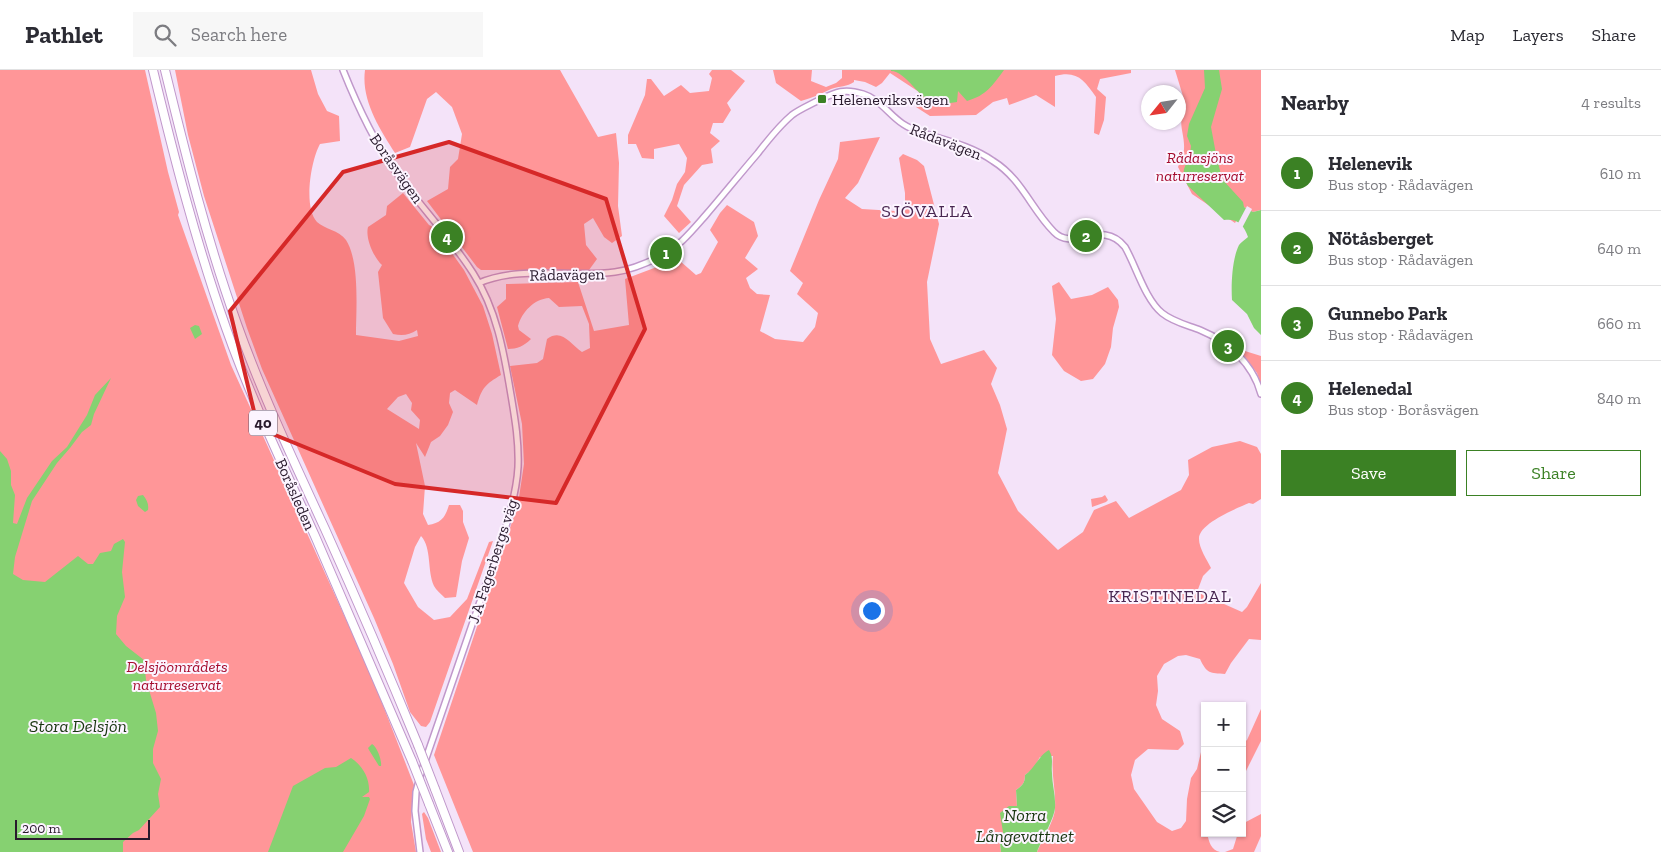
<!DOCTYPE html>
<html lang="en">
<head>
<meta charset="utf-8">
<style>
  :root { --surface:#fff; --page:#f7f7f7; --text:#2b2b33; --muted:#7c7c81; --line:#e1e1e2; --accent:#3b8124 }
  body { margin:0; font-family:"Zilla Slab",serif; background:var(--page); color:var(--text) }
  .controls { position:absolute; right:15px; bottom:15px; display:grid; overflow:hidden; border-radius:0px; box-shadow:0 1px 4px #0004 }
  .controls button { width:45px; height:45px; display:grid; place-items:center; padding:0; border:0; border-bottom:1px solid var(--line); background:var(--surface); color:var(--text); font:25px sans-serif }
  .compass { position:absolute; left:1141px; top:15px; width:45px; height:45px; border-radius:50%; background:var(--surface); box-shadow:0 1px 4px #0004; rotate:240deg }
  .scale { position:absolute; left:15px; bottom:12px; width:135px; box-sizing:border-box; padding-left:5px; border:2px solid #291a2d; border-top:0; font-size:14px; line-height:18px; white-space:nowrap; color:#291a2d; -webkit-text-stroke:4px #fcf4ff; paint-order:stroke }
  .you { position:absolute; left:871px; top:540px; width:18px; height:18px; margin:-12px; border:4px solid #fff; border-radius:50%; background:#1a73e8; box-shadow:0 0 0 8px #1a73e833 }
  .badge { display:grid; place-items:center; width:32px; height:32px; border-radius:50%; background:var(--accent); color:#fff; font-size:16px; font-weight:700 }
  .pin { position:absolute; translate:-50% -50%; border:2px solid #fff; box-shadow:0 1px 5px #0006 }
  .list { margin:0; padding:0; list-style:none }
  h2 { display:flex; justify-content:space-between; align-items:center; height:65px; margin:0; padding:0 20px; font-size:21px }
  h2 small { font-size:16px; font-weight:400; color:var(--muted) }
  .list li { display:grid; grid-template-columns:32px 1fr auto; gap:15px; align-items:center; box-sizing:border-box; height:75px; padding:0 20px; border-top:1px solid var(--line) }
  .list b { display:block; font-size:19px; white-space:nowrap }
  .list p { margin:0; font-size:16px; white-space:nowrap; color:var(--muted) }
  .list em { font-size:16px; font-style:normal; color:var(--muted) }
  .actions { display:flex; gap:10px; padding:15px 20px }
  .actions a { flex:1; padding:11px 0; border:1px solid var(--accent); border-radius:0px; text-align:center; font-size:18px; color:var(--accent) }
  .actions .main { background:var(--accent); color:#fff }
  .icon { flex:none; width:28px; height:28px; fill:none; stroke:currentColor; stroke-width:2; stroke-linecap:round; stroke-linejoin:round }
  .map { position:relative; flex:none; width:1261px; height:782px; overflow:hidden }
  header { display:flex; align-items:center; gap:30px; box-sizing:border-box; height:70px; padding:0 25px; background:var(--surface); border-bottom:1px solid var(--line) }
  header strong { font-size:24px }
  nav { display:flex; gap:28px; margin-inline-start:auto; font-size:18px }
  .search { width:350px; height:45px; background:var(--page); display:flex; align-items:center; gap:12px; box-sizing:border-box; padding:0 18px; border-radius:0px; color:var(--muted); font-size:19px }
  main { display:flex }
  aside { flex:1; background:var(--surface) }
  .map>svg:first-child { display:block }
  .green { fill:#ff9698; fill-rule:evenodd }
  .water { fill:#86d171 }
  .pier { fill:#f4e3f9 }
  .lines { fill:none; stroke-linecap:round; stroke-linejoin:round }
  .tertiary-casing { stroke:#c098cb; stroke-width:8 }
  .motorway-casing { stroke:#c098cb; stroke-width:10 }
  .tertiary { stroke:#fff; stroke-width:5 }
  .motorway { stroke:#fff; stroke-width:8 }
  .motorway-bridge-casing { stroke:#c098cb; stroke-width:10; stroke-linecap:butt }
  .motorway-bridge { stroke:#fff; stroke-width:8 }
  .marked { fill:#d62828; fill-opacity:0.2; stroke:#d62828; stroke-width:4; stroke-linejoin:round }
  .poi-dot { fill:#3b8124; stroke:#fcf4ff; stroke-width:2 }
  .labels { text-anchor:middle; stroke-width:4; stroke-linejoin:round; paint-order:stroke }
  .shield { fill:#fcf4ff; stroke:#685b6c; stroke-width:1 }
  .shield-label { font-size:15px; font-weight:bold; fill:#291a2d }
  .poi-label { font-size:16px; fill:#291a2d; stroke:#fcf4ff; text-anchor:start }
  .street-label { font-size:16px; fill:#291a2d; stroke:#fcf4ff }
  .park-label { font-size:16px; font-style:italic; fill:#a40b2d; stroke:#fcf4ff }
  .neighbourhood-label { font-size:18px; letter-spacing:1px; fill:#492752; stroke:#fcf4ff }
  .water-label { font-size:18px; font-style:italic; fill:#193610; stroke:#fcf4ff }
</style>
</head>
<body>
<header>
<strong>Pathlet</strong>
<div class="search"><svg class="icon" aria-label="search" viewBox="0 0 24 24"><circle cx="10" cy="10" r="6"/><path d="M15 15l6 6"/></svg>Search here</div>
<nav><a>Map</a><a>Layers</a><a>Share</a></nav>
</header>
<main>
<div class="map">
<svg width="1261" height="782" viewBox="0 0 1261 782">
  <rect width="100%" height="100%" fill="#f4e3f9"/>
  <path class="green" d="M0 0H145L168 102 179 142 178 145 231 295 372 607 414 715 411 752 416 782H0Z
    M175 0H311L318 24 327 41 339 46 340 71 320 74C311 90 303 137 317 152 324 159 339 160 346 170 360 192 356 240 356 265L399 271 418 266 417 260C409 265 403 266 393 264L383 248 378 202 382 195C374 188 365 168 368 157L386 145 387 136 403 123 429 155 433 157 464 200 483 236 492 264 501 305C486 314 482 317 477 335L455 320 450 323 449 333 453 342 448 355 440 366 431 372 425 387 416 373 425 416 423 444 428 455C441 453 445 448 449 435H460L463 441V452L469 468 462 491 456 527 445 528C441 524 436 520 434 516 427 501 432 478 421 466L415 477 404 513 418 537 434 550 450 547 467 529 489 472 493 471 430 652 426 657 421 656 410 642 393 594 374 548 262 299 247 258 204 126 188 65ZM406 324 412 333 411 340 420 350 419 359 387 339 398 327Z
    M365 0H560L598 67 616 63 619 93 618 136 622 166 612 173 604 167 593 148 584 154 586 175 597 189 589 200H481L477 197 427 131 448 119 450 97 458 89 462 64 452 37 436 22 427 29 410 77 395 83C379 58 361 30 365 0Z
    M712 0H731L745 11 727 33 731 40 723 53H713L710 63 720 71 711 79 713 93 702 95 684 115 677 136 691 152 679 163 664 146 672 130 677 114 685 102 687 88 679 74 654 79V89L642 88 636 74H628V65L645 25 647 9H651L664 26 681 15 690 23 709 21 712 8 709 4Z
    M773 0H812L811 11 826 17 836 13 842 8V0H1131V3L1100 9 1097 19 1106 27 1104 50 1099 65 1094 63 1096 27C1084 10 1077 0 1055 6V37L1036 25 1009 35 1007 28 993 32 976 45 930 46 916 37 919 22 890 3 882 13 876 17 865 12 854 10V12C847 17 840 16 831 19 821 24 812 28 801 31L776 13Z
    M1175 0H1261V140L1253 142 1244 137 1235 153 1192 124 1178 97C1180 92 1184 85 1184 79 1185 62 1176 53 1186 36Z
    M880 67 858 113 845 128 862 139 895 141 905 137V123L899 88 903 84 917 90 924 96 939 154 927 212 930 269 941 294 984 280 997 298 991 314 1000 335 1007 359 998 403 1018 441 1058 480 1083 462 1094 440 1116 431 1129 448 1181 420 1189 405 1188 390 1212 377 1240 371 1257 377 1261 384V429L1253 434 1249 433C1237 438 1198 454 1199 469 1199 478 1207 490 1211 498L1203 506 1197 522 1242 542 1247 537 1261 513V570L1249 569 1231 593 1225 604C1210 603 1207 604 1200 589L1186 585 1178 586 1164 594 1157 606 1158 621 1156 635 1162 649 1180 661 1184 674 1178 680 1148 679 1135 690 1131 705 1134 719 1157 752 1172 761 1181 758 1186 751 1187 729 1191 708 1197 699 1201 682 1205 681 1203 745 1205 763H1207C1209 772 1211 780 1220 782H1037C1042 770 1055 750 1055 738 1056 720 1051 705 1053 686L1040 687 1033 699 1025 705C1025 713 1022 716 1016 720L1017 736 1004 769 1000 773 1001 782H473L434 685 518 434 524 394 522 354 510 296 537 293 543 289 547 269C562 258 570 274 582 282L590 278 589 254 582 236 559 237 549 228C534 229 522 242 518 256L519 260 531 269C524 276 517 279 508 279L497 237 506 229V214L578 212 594 261 629 255 625 209 670 192 674 194 680 191 696 205 701 203 718 172 710 160 720 143 727 135 754 152 758 166 745 188 758 199 746 208 750 218 757 224 770 225 760 261 775 269 803 272 815 257 818 243 797 224 803 213 790 201 819 130 838 89 840 72Z
    M1059 212 1071 229 1092 225 1108 217 1118 230 1119 237 1113 258 1111 277 1105 294 1093 309 1081 311 1064 301 1052 285 1056 249 1052 216Z
    M1245 281 1261 286V315L1257 303 1243 285Z
    M1105 425 1108 430 1106 432 1092 437 1091 429 1102 427Z
    M1261 639V671L1242 709V674L1247 670Z
    M424 742 428 748 441 782H431L426 769 422 744Z
    M1261 744V766L1254 782H1225L1233 779 1238 763H1242V754Z"/>
  <path class="water" d="M891 0H1004C992 16 987 25 967 31L958 21 957 32C951 33 943 34 936 33 920 31 906 1 891 1Z
    M1204 0H1219L1222 19 1211 57 1216 84 1222 109 1243 132 1244 137 1253 142 1261 140V265L1254 258 1247 244 1232 230C1231 215 1232 189 1239 175 1241 172 1245 170 1248 167 1244 155 1238 148 1224 150L1188 116 1183 107 1184 99 1190 84 1191 76 1187 66 1189 54 1205 18Z
    M195 255 199 256 202 264 195 269 190 258Z
    M111 308 94 344 91 355 82 362 70 378 57 393 32 431 15 487 13 504 23 510 45 512 78 486 88 494H93L100 483 111 481 114 474 123 469 125 472 122 502 125 527 117 546 116 564 126 576 144 590 146 610 156 643 158 661 153 679V693L161 709 158 724 160 737 139 760 133 763 123 772V782H0V381L7 389 11 401V415L15 425 13 453 17 454 27 428 52 391 67 377 87 345 95 325Z
    M143 425C147 430 149 434 148 440L145 442 138 436 136 430 138 426Z
    M372 674C377 677 382 690 381 696H379L369 680 368 678Z
    M1049 680C1054 688 1051 694 1052 703 1052 715 1056 726 1055 738 1054 749 1041 771 1037 782H1001L1000 773 1004 769 1000 743 1009 736H1017L1016 720C1022 716 1025 713 1025 705 1035 698 1039 685 1049 680Z
    M351 688C362 695 370 708 369 722L362 727H369L370 729 364 746 343 782H268L293 716 325 698 336 697Z"/>
  <path class="pier" d="M1247 136 1252 139 1242 158 1237 155Z"/>
  <g class="lines">
    <defs>
      <path id="tertiary" d="M343 0C357 35 373 70 395 101 420 136 450 167 473 203 497 240 504 283 511 325 515 349 519 372 518 397 517 417 512 436 506 456L421 703 416 722 415 741 420 782
        M479 213C520 195 571 208 615 202 630 200 645 194 659 187 678 178 691 162 705 146 723 125 740 104 758 83 768 70 779 56 792 45 800 39 810 35 819 30 836 22 844 18 863 24 880 29 889 45 903 54 913 61 925 63 936 67 956 73 976 79 993 91 1022 109 1031 139 1054 162 1073 182 1102 148 1125 177 1136 196 1145 229 1162 243 1173 252 1187 255 1200 260 1229 272 1253 294 1261 324"/>
      <path id="motorway" d="M153 0C174 87 196 173 226 258 251 329 284 397 315 466 348 541 380 616 412 691
        M165 0C186 86 207 171 237 254 262 324 294 392 325 459 357 530 388 602 418 675
        M435 719 459 782
        M429 734 448 782"/>
    </defs>
    <use href="#tertiary" class="tertiary-casing"/>
    <use href="#motorway" class="motorway-casing"/>
    <use href="#tertiary" class="tertiary"/>
    <use href="#motorway" class="motorway"/>
    <defs>
      <path id="motorway-bridge" d="M418 675 435 719
        M412 691 429 734"/>
    </defs>
    <use href="#motorway-bridge" class="motorway-bridge-casing"/>
    <use href="#motorway-bridge" class="motorway-bridge"/>
  </g>
  <path class="marked" d="M449 72 606 129 645 259 556 433 395 414 258 358 230 241 343 102Z"/>
  <rect class="poi-dot" x="817" y="24" width="10" height="10" rx="2.5"/>
  <g class="labels">
    <rect class="shield" x="249" y="340.5" width="28" height="25" rx="4"/>
    <g class="shield-label">
      <text x="263" y="358">40</text>
    </g>
    <g class="poi-label">
      <text x="832" y="35">Heleneviksvägen</text>
    </g>
    <g class="street-label">
      <text transform="translate(946 71) rotate(21)" y="6">Rådavägen</text>
      <text transform="translate(397 98) rotate(55)" y="6">Boråsvägen</text>
      <text transform="translate(567 204) rotate(-1)" y="6">Rådavägen</text>
      <text transform="translate(296 424) rotate(66)" y="6">Boråsleden</text>
      <text transform="translate(492 491) rotate(-72)" y="6">J A Fagerbergs väg</text>
    </g>
    <g class="park-label">
      <text x="1200" y="93">Rådasjöns<tspan x="1200" dy="18">naturreservat</tspan></text>
      <text x="177" y="602">Delsjöområdets<tspan x="177" dy="18">naturreservat</tspan></text>
    </g>
    <g class="neighbourhood-label">
      <text x="927" y="147">SJÖVALLA</text>
      <text x="1170" y="532">KRISTINEDAL</text>
    </g>
    <g class="water-label">
      <text x="78" y="662">Stora Delsjön</text>
      <text x="1025" y="751">Norra<tspan x="1025" dy="21">Långevattnet</tspan></text>
    </g>
  </g>
</svg>
<div class="controls">
<button>+</button>
<button>−</button>
<button><svg class="icon" aria-label="layers" viewBox="0 0 24 24"><path d="M12 4l9 5-9 5-9-5zM3 14l9 5 9-5"/></svg></button>
</div>
<svg class="compass" viewBox="-18 -18 36 36"><path d="M0-13l5 13h-10z" fill="#e53935"/><path d="M0 13l5-13h-10z" fill="#7c7c81"/></svg>
<div class="scale">200 m</div>
<div class="you"></div>
<div class="pin badge" style="left:666px;top:183px">1</div>
<div class="pin badge" style="left:1086px;top:166px">2</div>
<div class="pin badge" style="left:1228px;top:276px">3</div>
<div class="pin badge" style="left:447px;top:167px">4</div>
</div>
<aside>
<h2>Nearby<small>4 results</small></h2>
<ul class="list">
<li><span class="badge">1</span><div><b>Helenevik</b><p>Bus stop · Rådavägen</p></div><em>610 m</em></li>
<li><span class="badge">2</span><div><b>Nötåsberget</b><p>Bus stop · Rådavägen</p></div><em>640 m</em></li>
<li><span class="badge">3</span><div><b>Gunnebo Park</b><p>Bus stop · Rådavägen</p></div><em>660 m</em></li>
<li><span class="badge">4</span><div><b>Helenedal</b><p>Bus stop · Boråsvägen</p></div><em>840 m</em></li>
</ul>
<div class="actions"><a class="main">Save</a><a>Share</a></div>
</aside>
</main>
</body>
</html>
